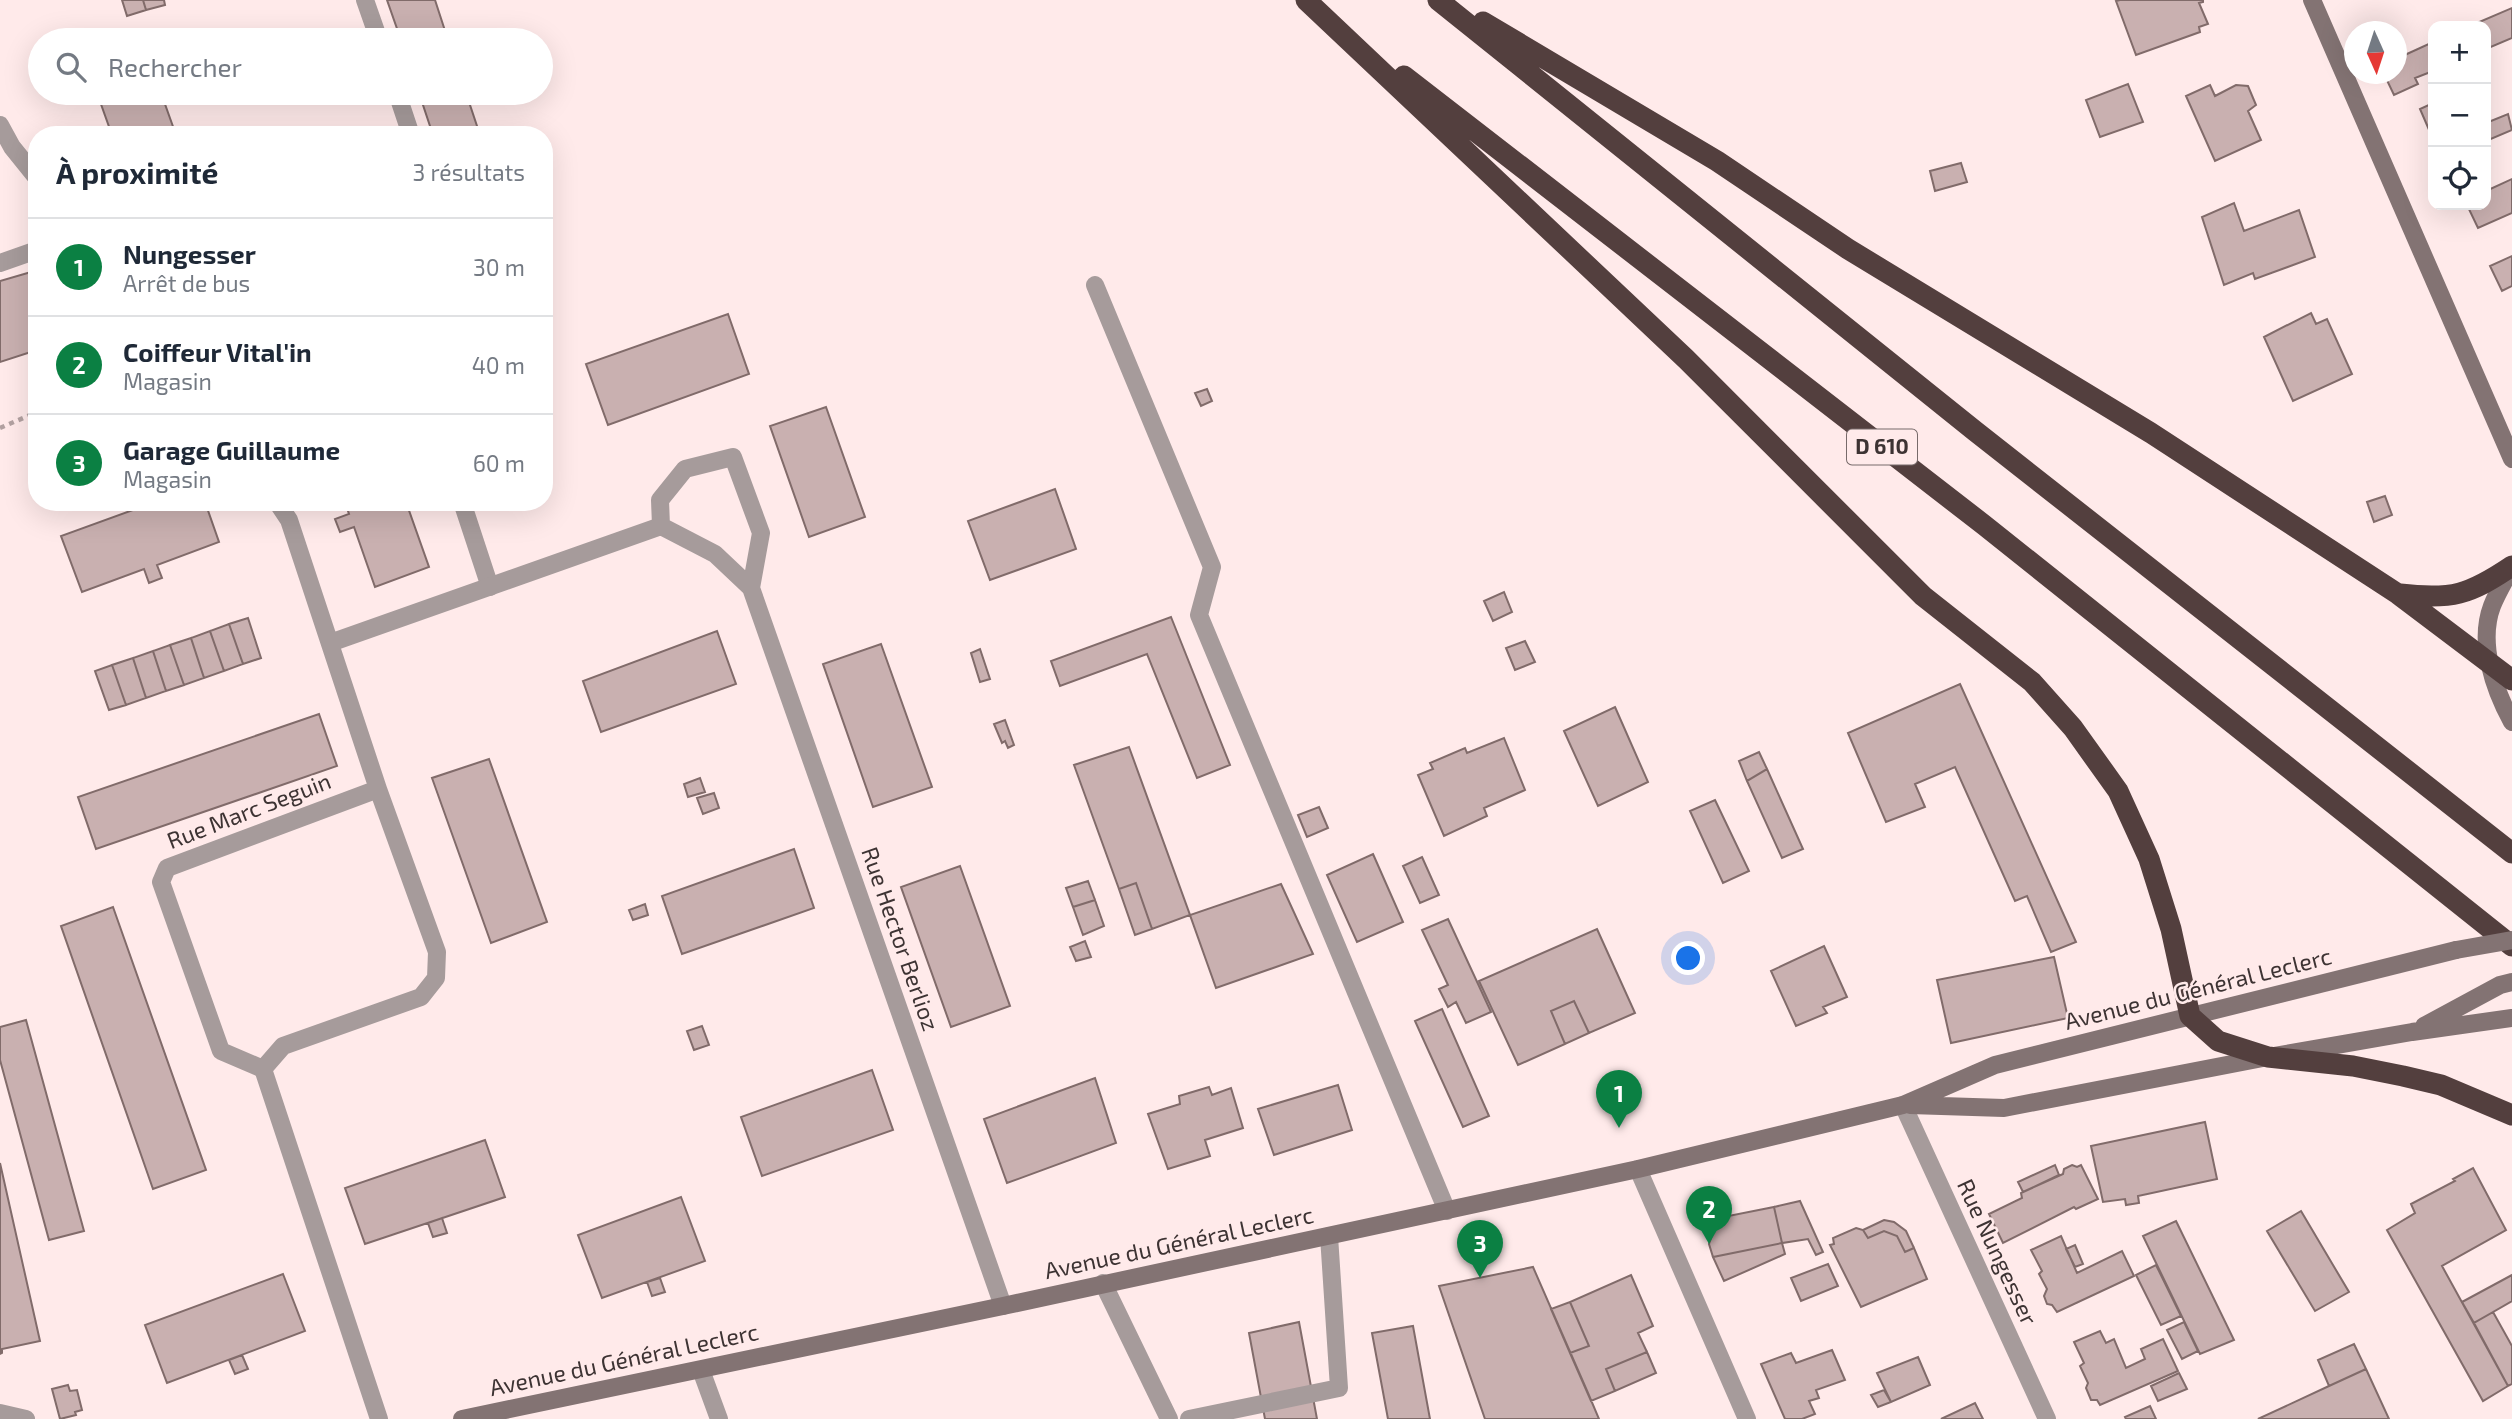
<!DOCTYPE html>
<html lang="fr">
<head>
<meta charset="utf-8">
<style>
  :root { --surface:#fff; --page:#f6f6f7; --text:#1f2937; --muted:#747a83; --line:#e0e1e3; --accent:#0b8043 }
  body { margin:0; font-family:"Exo 2",sans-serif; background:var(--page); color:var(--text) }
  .controls { position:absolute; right:21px; top:21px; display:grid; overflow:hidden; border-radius:14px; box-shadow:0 7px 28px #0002 }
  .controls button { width:63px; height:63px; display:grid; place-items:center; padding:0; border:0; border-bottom:2px solid var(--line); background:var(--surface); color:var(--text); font:35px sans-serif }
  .compass { position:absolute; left:2344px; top:21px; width:63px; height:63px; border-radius:50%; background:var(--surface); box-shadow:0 7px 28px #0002; rotate:177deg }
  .you { position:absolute; left:1689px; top:959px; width:24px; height:24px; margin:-18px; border:5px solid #fff; border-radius:50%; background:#1a73e8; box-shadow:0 0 0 10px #1a73e833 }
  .badge { display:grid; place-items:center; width:46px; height:46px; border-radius:50%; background:var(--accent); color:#fff; font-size:23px; font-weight:700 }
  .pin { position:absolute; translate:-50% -58px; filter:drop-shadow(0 2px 4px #0008) }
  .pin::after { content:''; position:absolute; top:37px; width:24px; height:21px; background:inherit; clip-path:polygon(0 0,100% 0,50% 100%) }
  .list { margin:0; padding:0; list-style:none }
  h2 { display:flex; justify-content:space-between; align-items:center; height:91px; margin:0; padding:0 28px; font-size:30px }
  h2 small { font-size:23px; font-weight:400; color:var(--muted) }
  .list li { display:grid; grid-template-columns:46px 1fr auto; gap:21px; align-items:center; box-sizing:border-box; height:98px; padding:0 28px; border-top:2px solid var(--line) }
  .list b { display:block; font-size:26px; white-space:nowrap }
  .list p { margin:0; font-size:23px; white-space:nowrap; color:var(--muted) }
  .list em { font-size:23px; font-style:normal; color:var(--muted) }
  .icon { flex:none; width:38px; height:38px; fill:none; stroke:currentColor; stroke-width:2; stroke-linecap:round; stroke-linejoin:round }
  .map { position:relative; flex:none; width:2512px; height:1419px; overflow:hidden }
  .search { position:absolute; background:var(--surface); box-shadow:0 7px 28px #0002; left:28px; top:28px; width:525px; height:77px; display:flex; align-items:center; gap:18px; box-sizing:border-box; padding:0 24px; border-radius:38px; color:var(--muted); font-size:26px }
  .panel { position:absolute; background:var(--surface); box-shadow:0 7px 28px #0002; left:28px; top:126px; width:525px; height:385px; border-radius:28px }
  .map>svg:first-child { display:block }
  .building { fill:#c9b0b0; stroke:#816b6a; stroke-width:2 }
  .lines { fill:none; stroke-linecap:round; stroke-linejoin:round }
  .path { stroke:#b2a1a1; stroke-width:4.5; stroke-dasharray:5 5; stroke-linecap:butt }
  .lane { stroke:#a69b9b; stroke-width:18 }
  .street { stroke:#a69b9b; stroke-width:18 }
  .secondary { stroke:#837373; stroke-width:18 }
  .highway { stroke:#533f3e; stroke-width:21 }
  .secondary-bridge { stroke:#837373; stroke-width:18 }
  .labels { text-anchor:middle; stroke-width:5; stroke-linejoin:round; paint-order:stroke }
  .shield { fill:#ffeaea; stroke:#776a6a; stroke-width:2 }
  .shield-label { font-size:21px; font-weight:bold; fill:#3d3333 }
  .street-label { font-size:23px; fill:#3d3333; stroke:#ffeaea }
</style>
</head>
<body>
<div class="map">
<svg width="2512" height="1419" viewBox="0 0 2512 1419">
  <rect width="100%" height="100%" fill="#ffeaea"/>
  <path class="building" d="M122 0H143L146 10 127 16Z
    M143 0H164L165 5 146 10Z
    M387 0H435L448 40H401Z
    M2120 0H2203V2L2199 3 2208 24 2199 27 2200 32 2136 55 2116 1Z
    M2512 8V38L2486 49V26H2470Z
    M2433 42V71L2415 78 2418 84 2394 95 2384 74H2396V59Z
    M2128 84 2143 122 2100 137 2086 100Z
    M2210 85 2215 96 2236 85 2248 86 2256 105 2248 111 2261 140 2215 161 2186 96Z
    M97 93H161L176 135H112Z
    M419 93H466L480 135H433Z
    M2433 103V139L2420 109Z
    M2508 114 2512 130 2486 141V123Z
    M1961 163 1967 182 1935 191 1930 171Z
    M2512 179V213L2478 228 2467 205H2486V191Z
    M2234 203 2244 231 2299 210 2315 257 2255 279 2253 273 2224 285 2202 217Z
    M2512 256V286L2502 291 2490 266Z
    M31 272 37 291V330L35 331 37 350 0 362V281Z
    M2311 313 2316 324 2327 319 2352 374 2293 401 2264 337Z
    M728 314 749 374 608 425 586 364Z
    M1207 389 1212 401 1201 406 1195 393Z
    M826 407 865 517 809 537 770 426Z
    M1055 489 1076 549 990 580 968 521Z
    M2385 496 2392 515 2374 522 2367 502Z
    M155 502H205L219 542 157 565 162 578 149 583 144 569 82 592 61 536Z
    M345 502H406L429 567 375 587 354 527 340 532 335 519 349 514Z
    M1504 592 1512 612 1493 621 1484 601Z
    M1171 617 1230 765 1197 778 1147 654 1060 686 1051 661Z
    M248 618 261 658 243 664 229 624Z
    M229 624 243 664 224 671 210 631Z
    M210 631 224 671 204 678 191 638Z
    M717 631 736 684 601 732 583 681Z
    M191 638 204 678 184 685 170 645Z
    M1525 641 1535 662 1515 670 1506 648Z
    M881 644 932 787 873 807 823 664Z
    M170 645 184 685 166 691 153 651Z
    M980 649 990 679 980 682 971 653Z
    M153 651 166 691 146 698 133 658Z
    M133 658 146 698 126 705 112 665Z
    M112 665 126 705 109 710 95 671Z
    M1960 684 2076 942 2051 952 2027 896 2015 901 1955 767 1915 784 1925 807 1886 822 1848 733Z
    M1615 707 1648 782 1598 806 1564 731Z
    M319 714 337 766 96 849 78 797Z
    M1005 720 1014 745 1008 748 1005 741 1002 743 994 724Z
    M1504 738 1525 790 1484 808 1487 816 1444 836 1418 775 1433 769 1430 763 1465 748 1467 753Z
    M1129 747 1190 915 1152 929 1136 883 1119 889 1074 765Z
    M1759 752 1767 769 1747 781 1739 761Z
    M489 759 547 922 491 943 432 778Z
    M1767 769 1803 849 1782 858 1747 781Z
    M700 778 705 792 688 797 684 784Z
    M714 793 719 808 703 814 697 798Z
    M1715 800 1749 871 1723 883 1690 811Z
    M1319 807 1328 828 1307 837 1298 815Z
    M794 849 814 908 682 954 662 896Z
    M1373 854 1403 922 1357 942 1327 875Z
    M1422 857 1439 895 1420 903 1403 866Z
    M960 866 1010 1006 951 1027 901 887Z
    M1088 881 1095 900 1073 907 1066 888Z
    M1136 883 1152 929 1135 935 1119 889Z
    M1281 884 1313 954 1216 988 1190 915Z
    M1095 900 1104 926 1083 935 1073 907Z
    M645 904 648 915 633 920 629 910Z
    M113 907 206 1170 153 1189 61 926Z
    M1448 919 1491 1012 1466 1023 1456 1002 1448 1007 1439 989 1448 985 1422 930Z
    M1597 929 1635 1013 1589 1033 1574 1001 1551 1011 1565 1044 1518 1065 1479 981Z
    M1085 941 1091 957 1076 961 1070 947Z
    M1824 946 1847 997 1823 1007 1827 1013 1796 1026 1771 971Z
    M2054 957 2068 1018 1951 1043 1937 980Z
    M1574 1001 1589 1033 1565 1044 1551 1011Z
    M1442 1009 1489 1116 1463 1127 1415 1021Z
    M26 1020 84 1231 49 1240 0 1060V1027Z
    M702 1026 709 1045 694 1050 687 1031Z
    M872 1070 893 1130 762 1176 741 1117Z
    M1095 1078 1116 1143 1007 1183 984 1119Z
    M1338 1085 1352 1130 1274 1155 1258 1109Z
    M1209 1087 1212 1095 1231 1088 1243 1128 1205 1140 1210 1156 1168 1169 1148 1114 1180 1104 1179 1096Z
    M2205 1122 2217 1179 2138 1196 2139 1203 2126 1205 2125 1199 2103 1202 2091 1146Z
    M485 1140 505 1197 365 1244 345 1188Z
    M0 1163 40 1341 2 1349V1353L0 1354Z
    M2055 1165 2059 1175 2023 1192 2018 1182Z
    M2072 1165 2077 1167 2081 1165 2098 1199 2076 1209 2074 1207 2003 1243 1989 1214 2022 1198 2021 1193 2063 1174 2064 1169Z
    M2473 1168 2506 1230 2442 1266 2508 1386 2483 1401 2387 1230 2415 1213 2411 1204 2455 1181 2453 1179Z
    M681 1197 705 1261 602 1298 578 1235Z
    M1800 1201 1823 1252 1816 1255 1808 1239 1782 1243 1774 1207Z
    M1774 1207 1782 1243 1713 1257 1709 1244 1718 1218Z
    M2301 1211 2349 1292 2315 1311 2267 1231Z
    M442 1218 447 1233 433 1237 428 1223Z
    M1884 1220 1894 1222 1906 1231 1914 1248 1905 1252 1897 1236 1884 1231 1868 1238 1863 1230Z
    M2176 1221 2234 1340 2200 1354 2143 1236Z
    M1856 1228 1863 1230 1868 1238 1884 1231 1897 1236 1905 1252 1914 1248 1927 1279 1861 1307 1830 1245 1834 1244 1833 1238Z
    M2061 1236 2077 1273 2122 1251 2134 1276 2057 1312 2052 1305 2047 1304 2044 1296 2047 1289 2039 1274 2042 1271 2031 1250Z
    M1782 1243 1785 1254 1724 1281 1713 1257Z
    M2075 1245 2083 1264 2075 1267 2066 1249Z
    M1828 1264 1838 1286 1801 1301 1791 1278Z
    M2156 1265 2181 1316 2161 1325 2136 1275Z
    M1533 1267 1588 1393 1599 1419H1485L1439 1286Z
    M283 1274 305 1331 167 1383 145 1325Z
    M1631 1275 1653 1326 1638 1333 1647 1352 1606 1369 1615 1391 1591 1401 1570 1353 1589 1346 1570 1302Z
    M2512 1275V1301L2474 1323 2462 1302Z
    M660 1278 665 1292 652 1296 647 1282Z
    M1570 1302 1589 1346 1570 1353 1551 1309Z
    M2493 1312 2512 1346V1384L2508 1386 2474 1323Z
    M1299 1322 1317 1419H1265L1249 1333Z
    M2184 1322 2198 1351 2182 1359 2167 1330Z
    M1413 1326 1430 1419H1388L1372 1333Z
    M2100 1331 2106 1343 2114 1339 2126 1368 2145 1359 2141 1349 2163 1339 2178 1371 2100 1405 2097 1400H2091L2086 1388 2088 1383 2080 1366 2084 1363 2074 1342Z
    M2354 1344 2366 1369 2329 1386 2318 1360Z
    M1832 1350 1845 1380 1816 1390 1819 1398 1809 1401 1815 1414 1802 1419H1785L1761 1364 1791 1353 1796 1363Z
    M1647 1352 1656 1373 1615 1391 1606 1369Z
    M242 1355 248 1369 235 1374 229 1360Z
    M1918 1357 1930 1385 1891 1402 1877 1373Z
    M2366 1369 2389 1419H2258L2329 1386Z
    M2179 1373 2187 1389 2158 1401 2151 1386Z
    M68 1385 70 1391 77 1390 82 1410 75 1412 76 1415 60 1419 52 1389Z
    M1884 1390 1891 1402 1878 1407 1871 1395Z
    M1975 1403 1983 1419H1941Z
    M2150 1406 2156 1419H2126L2125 1417Z"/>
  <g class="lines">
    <path class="path" d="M0 428 37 412"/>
    <path class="lane" d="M365 0 379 40
      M397 93 411 135
      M0 263 37 250
      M1095 285 1212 567 1199 615 1447 1211
      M462 502 490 587
      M1103 1283 1169 1419
      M0 1413 26 1419
      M1189 1419 1339 1388 1329 1236"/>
    <path class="street" d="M0 125 12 147 37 178
      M661 526 660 500 685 469 733 457 761 533 751 588
      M330 643 661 526 715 554 751 588 1003 1306
      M378 789 167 868 161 882 221 1051 263 1069 379 1419
      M263 1069 283 1046 421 997 436 978 437 952 378 789 289 520 277 502
      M1903 1105 2047 1419
      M1638 1169 1747 1419
      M701 1370 719 1419"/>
    <path class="secondary" d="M2312 0 2512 459
      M2512 567C2505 580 2497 593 2492 606 2478 643 2494 689 2512 722
      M2424 1026 2500 985 2512 982
      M1910 1105 2004 1108 2268 1057 2412 1032 2512 1018
      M462 1419 1003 1306 1638 1169 1903 1105 1995 1065 2456 950"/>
    <path class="highway" d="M1306 0 1686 359 1923 596 2032 682 2073 728 2118 791 2149 859 2171 929 2190 1016 2218 1041 2268 1057 2353 1066 2403 1076 2441 1085 2512 1115
      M1438 0 1975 431 2512 853
      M1483 22 1717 161 1848 249 2151 433 2398 594 2512 680
      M1404 76 1984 525 2512 946
      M2400 594C2452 600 2469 595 2512 566"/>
    <path class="secondary-bridge" d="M2456 950 2512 940"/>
  </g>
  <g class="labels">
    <rect class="shield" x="1847" y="429.5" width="70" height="35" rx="5"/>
    <g class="shield-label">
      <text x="1882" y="454">D 610</text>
    </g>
    <g class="street-label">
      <text transform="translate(249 811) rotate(-21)" y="8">Rue Marc Seguin</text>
      <text transform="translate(900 939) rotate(71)" y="8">Rue Hector Berlioz</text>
      <text transform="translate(2198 989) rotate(-14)" y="8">Avenue du Général Leclerc</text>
      <text transform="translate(1179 1243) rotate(-12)" y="8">Avenue du Général Leclerc</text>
      <text transform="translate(1997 1252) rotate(65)" y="8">Rue Nungesser</text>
      <text transform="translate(624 1360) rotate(-12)" y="8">Avenue du Général Leclerc</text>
    </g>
  </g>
</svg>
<div class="controls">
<button>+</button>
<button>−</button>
<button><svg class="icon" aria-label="locate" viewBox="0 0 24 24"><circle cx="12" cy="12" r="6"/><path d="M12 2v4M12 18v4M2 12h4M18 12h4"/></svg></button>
</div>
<svg class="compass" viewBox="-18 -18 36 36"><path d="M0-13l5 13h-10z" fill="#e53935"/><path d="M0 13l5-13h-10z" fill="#747a83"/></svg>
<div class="you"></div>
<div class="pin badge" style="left:1619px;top:1128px">1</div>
<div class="pin badge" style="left:1709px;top:1244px">2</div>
<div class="pin badge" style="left:1480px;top:1278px">3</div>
<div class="search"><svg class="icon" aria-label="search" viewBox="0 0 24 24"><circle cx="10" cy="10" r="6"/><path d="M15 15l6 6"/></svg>Rechercher</div>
<section class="panel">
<h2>À proximité<small>3 résultats</small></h2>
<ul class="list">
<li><span class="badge">1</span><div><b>Nungesser</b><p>Arrêt de bus</p></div><em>30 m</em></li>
<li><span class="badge">2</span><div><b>Coiffeur Vital'in</b><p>Magasin</p></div><em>40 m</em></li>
<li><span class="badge">3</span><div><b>Garage Guillaume</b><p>Magasin</p></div><em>60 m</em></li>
</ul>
</section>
</div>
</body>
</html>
